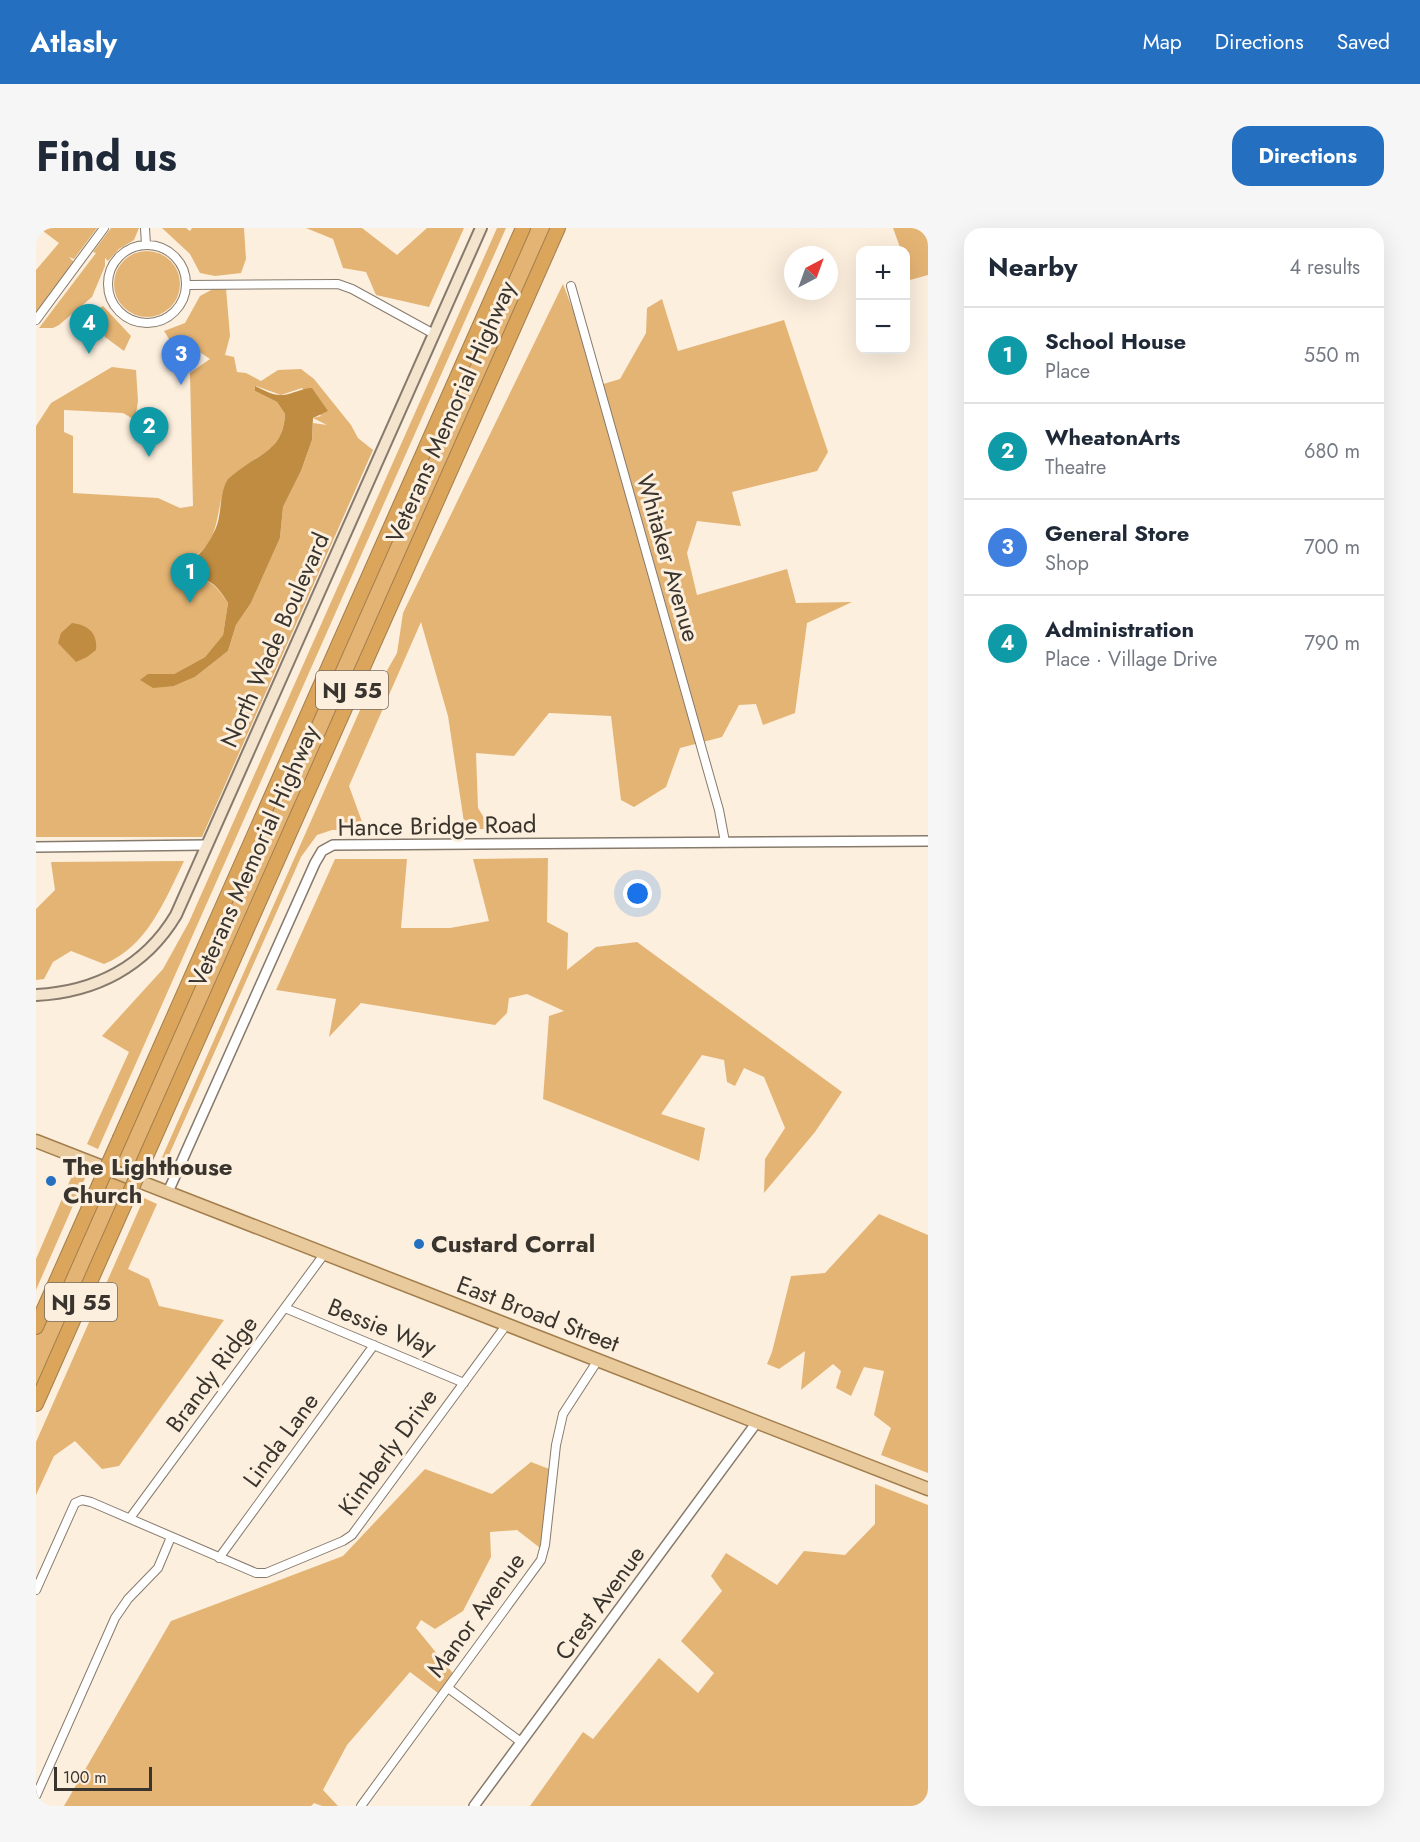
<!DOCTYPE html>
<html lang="en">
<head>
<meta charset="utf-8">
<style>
  :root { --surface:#fff; --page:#f6f6f7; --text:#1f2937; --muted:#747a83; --line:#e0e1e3; --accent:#246fbf }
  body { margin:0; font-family:Jost,sans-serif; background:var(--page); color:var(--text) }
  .controls { position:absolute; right:18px; top:18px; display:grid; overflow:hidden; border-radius:12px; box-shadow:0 6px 24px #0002 }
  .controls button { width:54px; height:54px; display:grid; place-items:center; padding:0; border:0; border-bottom:2px solid var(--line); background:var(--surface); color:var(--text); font:30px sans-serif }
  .compass { position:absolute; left:748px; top:18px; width:54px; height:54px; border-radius:50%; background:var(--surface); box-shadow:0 6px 24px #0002; rotate:41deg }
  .scale { position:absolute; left:18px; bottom:15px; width:98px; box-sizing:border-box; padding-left:6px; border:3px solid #39342d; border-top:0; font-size:16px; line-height:21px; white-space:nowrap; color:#39342d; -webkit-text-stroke:4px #fcefde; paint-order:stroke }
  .you { position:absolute; left:602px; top:666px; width:21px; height:21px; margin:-15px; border:4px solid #fff; border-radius:50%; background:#1a73e8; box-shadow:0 0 0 9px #1a73e833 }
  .badge { display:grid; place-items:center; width:39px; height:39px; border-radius:50%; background:var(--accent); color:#fff; font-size:20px; font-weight:700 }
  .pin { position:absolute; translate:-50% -50px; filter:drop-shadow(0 2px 3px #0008) }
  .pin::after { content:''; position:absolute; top:32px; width:21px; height:18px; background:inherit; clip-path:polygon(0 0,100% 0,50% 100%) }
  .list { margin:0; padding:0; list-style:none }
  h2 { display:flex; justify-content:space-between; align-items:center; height:78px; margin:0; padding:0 24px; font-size:26px }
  h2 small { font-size:20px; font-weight:400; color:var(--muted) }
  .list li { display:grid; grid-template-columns:39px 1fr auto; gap:18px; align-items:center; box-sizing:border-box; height:96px; padding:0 24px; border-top:2px solid var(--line) }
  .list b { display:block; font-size:22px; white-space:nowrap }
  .list p { margin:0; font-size:20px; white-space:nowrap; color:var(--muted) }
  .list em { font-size:20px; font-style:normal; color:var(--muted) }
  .map { position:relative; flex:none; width:892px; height:1578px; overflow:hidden; border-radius:18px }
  header { display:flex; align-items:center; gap:36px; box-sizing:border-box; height:84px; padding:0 30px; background:var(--accent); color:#fff }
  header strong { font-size:28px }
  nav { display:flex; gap:33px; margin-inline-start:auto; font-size:21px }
  .intro { display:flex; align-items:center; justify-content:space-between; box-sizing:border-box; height:144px; padding:0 36px }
  h1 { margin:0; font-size:42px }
  .button { padding:15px 27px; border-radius:18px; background:var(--accent); color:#fff; font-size:21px; font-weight:700 }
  main { display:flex; gap:36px; padding:0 36px }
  aside { flex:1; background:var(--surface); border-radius:18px; box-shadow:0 6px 24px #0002 }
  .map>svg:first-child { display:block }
  .green { fill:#e4b474; fill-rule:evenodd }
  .water { fill:#c08c42 }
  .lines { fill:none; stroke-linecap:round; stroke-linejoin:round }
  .minor-casing { stroke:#867a6c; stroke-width:10 }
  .tertiary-casing { stroke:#867a6c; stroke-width:12 }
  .secondary-casing { stroke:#867a6c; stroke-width:14 }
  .primary-casing { stroke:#a27e4c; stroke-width:15 }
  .motorway-casing { stroke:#a27e4c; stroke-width:16 }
  .minor { stroke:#fff; stroke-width:8 }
  .tertiary { stroke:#fff; stroke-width:9 }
  .secondary { stroke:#f4e4ce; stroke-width:10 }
  .primary { stroke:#e9ca9d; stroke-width:12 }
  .motorway { stroke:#dba65c; stroke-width:14 }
  .motorway-bridge-casing { stroke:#a27e4c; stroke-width:16; stroke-linecap:butt }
  .motorway-bridge { stroke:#dba65c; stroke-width:14 }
  .poi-dot { fill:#246fbf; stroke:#fcefde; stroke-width:2 }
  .labels { text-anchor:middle; stroke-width:6; stroke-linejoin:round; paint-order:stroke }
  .shield { fill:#fcefde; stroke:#746c62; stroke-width:1.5 }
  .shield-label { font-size:22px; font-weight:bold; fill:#39342d }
  .street-label { font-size:24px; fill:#39342d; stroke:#fcefde }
  .poi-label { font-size:24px; font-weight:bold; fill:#39342d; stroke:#fcefde; text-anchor:start }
</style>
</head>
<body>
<header>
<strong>Atlasly</strong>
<nav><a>Map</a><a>Directions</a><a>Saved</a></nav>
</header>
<div class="intro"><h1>Find us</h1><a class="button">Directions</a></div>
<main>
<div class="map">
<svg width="892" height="1578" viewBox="0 0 892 1578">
  <rect width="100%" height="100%" fill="#fcefde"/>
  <path class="green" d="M3 0H61L38 31 33 29 38 34 0 86V42L23 15Z
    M75 0H103L98 12 83 21 72 33 69 30V38L56 69 23 97 17 100H3L60 25 57 24Z
    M126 0H150L154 3 156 0H208L210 31 205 45 179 48 164 45 154 26Z
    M270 0H326L361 27 391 0H428L393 79 340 67 330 44 307 40 297 11Z
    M461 0H470L62 921 51 916 93 824 66 808 127 741 153 694Z
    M492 0H516L98 944 78 937Z
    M857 0H892V47L874 52 870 38V22H865Z
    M78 56a33 33 0 1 1 66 0a33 33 0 1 1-66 0Z
    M527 56 555 129 564 157 584 151 610 105 611 80 626 71 642 123 748 92 792 224 781 243 696 264 705 298 661 293 651 325 661 367 751 341 760 375 816 374 771 395 759 485 727 497 720 476 703 477 686 509 644 520 630 559 598 579 585 572 575 488 513 485 478 528 440 525 442 580 455 601H429L412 488 385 394 313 558 329 602H296L281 607 265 629 125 945 120 943 340 446H349L361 425 367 385Z
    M179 60H190L194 108 189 127 198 129 201 144 210 145 225 153 242 142 265 141 278 151 315 197 322 210 337 222 166 609H0V198L15 175 76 139 100 142 102 173 99 192 87 185 28 182V204L37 208V265L122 270 144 280 157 278 154 145 174 131 153 117 138 119 128 103 149 95 164 68ZM220 158 245 167 266 160 285 188 277 190 291 197 277 195 276 212 265 243 247 279 244 310 215 375 200 397 192 423 159 449 138 458 112 446H138L169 429 187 407 192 375C183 362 176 351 159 350L156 330C187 313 178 279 192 252 194 248 198 246 202 243 227 223 246 223 249 186L241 174 219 163Z
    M67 78 95 108 88 123 69 109 56 85Z
    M512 630 511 694 532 705 531 742 560 719 601 714 806 864 779 904 728 965 729 931 749 900 728 849 708 840 699 858 691 854 688 832 666 827 625 886 669 900 663 933 507 871 513 788 528 783 491 766 473 770 471 785 459 797 325 775 293 809 300 771 240 762 299 631H371L365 700H414L453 693 437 631Z
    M148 633C129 672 111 719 68 736L35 723 17 734 8 751 0 752V681L19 662 15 634Z
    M38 943 50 948 0 1062V1031Z
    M73 948 92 955 0 1168V1108L66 958Z
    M108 970 121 976 92 1041 113 1051 123 1078 188 1092 83 1238 66 1241 39 1213 18 1228 0 1267V1214Z
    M843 986 892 1007V1245L845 1227 855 1200 838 1187 848 1143 828 1139 815 1168 800 1160 805 1143 797 1136 765 1162 769 1123 743 1141 731 1136 736 1124 755 1048 789 1045Z
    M495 1234 521 1244 508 1323 481 1302 454 1304 455 1329 427 1383 399 1401 385 1392 380 1400 420 1449 406 1468 374 1444 311 1517 287 1562 302 1578H286L278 1575 275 1578H28L135 1393 307 1328 389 1241 456 1266Z
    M839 1256 892 1277V1578H494L547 1504 557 1511 623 1430 662 1465 678 1445 645 1413 686 1363 675 1348 690 1325 741 1357 768 1323 809 1327 839 1296Z"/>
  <path class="water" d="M219 158C228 162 237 168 247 167 257 166 266 160 276 160L292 183 277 190 276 212 265 243 247 279 244 310 215 375 200 397 192 423 159 449 138 458 117 460 104 452 112 446H138L169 429 187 407 192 375C187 367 182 359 174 354 167 349 154 351 153 341 152 338 153 334 155 332 159 327 158 330 162 327 169 321 174 312 178 304 187 288 182 267 192 251 195 248 199 245 203 242 227 224 247 221 249 186L241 174 219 163Z
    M36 395C52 397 62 405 60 422L51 429 40 434 22 415 25 405Z"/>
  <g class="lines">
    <defs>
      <path id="minor" d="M109 0 110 17
        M72 56a39 39 0 1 1 78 0a39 39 0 1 1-78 0Z
        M151 57 302 56 316 61 398 106
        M535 58 683 582 689 614
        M0 92 68 0
        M249 1080 428 1155
        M94 1290 289 1025
        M183 1330 338 1117
        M0 1362 39 1275 46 1272 55 1274 220 1345H230L307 1313 316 1307 471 1096
        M412 1460 485 1514
        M0 1568 79 1390 92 1371 122 1340 135 1309
        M325 1578 505 1332 509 1317 520 1217 527 1186 562 1132"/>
      <path id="tertiary" d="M0 619 171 617
        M132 964 279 635 286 623 297 617 892 613
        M438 1578 721 1194"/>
      <path id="secondary" d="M0 767C59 764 109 739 140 687L445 0"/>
      <path id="primary" d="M0 913 892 1261"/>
      <path id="motorway" d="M84 910 487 0
        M112 924 522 0
        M0 1099 63 957
        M0 1176 90 973"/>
    </defs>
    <use href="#minor" class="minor-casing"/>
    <use href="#tertiary" class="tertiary-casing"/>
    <use href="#secondary" class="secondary-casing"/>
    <use href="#primary" class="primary-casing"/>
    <use href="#motorway" class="motorway-casing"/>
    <use href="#minor" class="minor"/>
    <use href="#tertiary" class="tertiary"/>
    <use href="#secondary" class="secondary"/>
    <use href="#primary" class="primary"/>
    <use href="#motorway" class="motorway"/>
    <defs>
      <path id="motorway-bridge" d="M63 957 84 910
        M90 973 112 924"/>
    </defs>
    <use href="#motorway-bridge" class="motorway-bridge-casing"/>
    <use href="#motorway-bridge" class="motorway-bridge"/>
  </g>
  <g class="poi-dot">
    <circle cx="15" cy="953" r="6"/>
    <circle cx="383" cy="1016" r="6"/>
  </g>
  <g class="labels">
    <g class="shield">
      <rect x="280" y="443" width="72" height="38" rx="4.5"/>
      <rect x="9" y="1055" width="72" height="38" rx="4.5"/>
    </g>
    <g class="shield-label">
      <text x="316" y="470">NJ 55</text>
      <text x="45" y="1082">NJ 55</text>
    </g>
    <g class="street-label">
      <text transform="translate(415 184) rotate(-66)" y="8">Veterans Memorial Highway</text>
      <text transform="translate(632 330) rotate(74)" y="8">Whitaker Avenue</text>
      <text transform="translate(239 412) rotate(-66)" y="8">North Wade Boulevard</text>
      <text transform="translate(401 598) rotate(-1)" y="8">Hance Bridge Road</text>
      <text transform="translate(218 628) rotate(-66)" y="8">Veterans Memorial Highway</text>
      <text transform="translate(502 1086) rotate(21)" y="8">East Broad Street</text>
      <text transform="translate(346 1099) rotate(22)" y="8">Bessie Way</text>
      <text transform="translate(176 1146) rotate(-54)" y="8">Brandy Ridge</text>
      <text transform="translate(245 1212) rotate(-54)" y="8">Linda Lane</text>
      <text transform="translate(352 1224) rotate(-54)" y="8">Kimberly Drive</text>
      <text transform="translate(564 1375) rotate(-54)" y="8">Crest Avenue</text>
      <text transform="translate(440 1387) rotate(-54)" y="8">Manor Avenue</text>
    </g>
    <g class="poi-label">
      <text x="27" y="947">The Lighthouse<tspan x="27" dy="28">Church</tspan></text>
      <text x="395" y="1024">Custard Corral</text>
    </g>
  </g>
</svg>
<div class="controls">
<button>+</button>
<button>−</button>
</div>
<svg class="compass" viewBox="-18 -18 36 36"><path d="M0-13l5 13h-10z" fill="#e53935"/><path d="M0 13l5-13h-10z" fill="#747a83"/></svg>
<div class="scale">100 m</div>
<div class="you"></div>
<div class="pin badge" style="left:154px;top:375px;background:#0f9aa8">1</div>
<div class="pin badge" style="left:113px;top:229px;background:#0f9aa8">2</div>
<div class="pin badge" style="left:145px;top:157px;background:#3f7fe0">3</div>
<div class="pin badge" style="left:53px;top:126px;background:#0f9aa8">4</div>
</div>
<aside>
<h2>Nearby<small>4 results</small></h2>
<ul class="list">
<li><span class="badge" style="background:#0f9aa8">1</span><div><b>School House</b><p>Place</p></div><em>550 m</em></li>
<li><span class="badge" style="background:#0f9aa8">2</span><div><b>WheatonArts</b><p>Theatre</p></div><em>680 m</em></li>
<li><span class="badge" style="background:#3f7fe0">3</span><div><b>General Store</b><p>Shop</p></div><em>700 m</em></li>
<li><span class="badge" style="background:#0f9aa8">4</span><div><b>Administration</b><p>Place · Village Drive</p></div><em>790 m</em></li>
</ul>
</aside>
</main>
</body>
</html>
